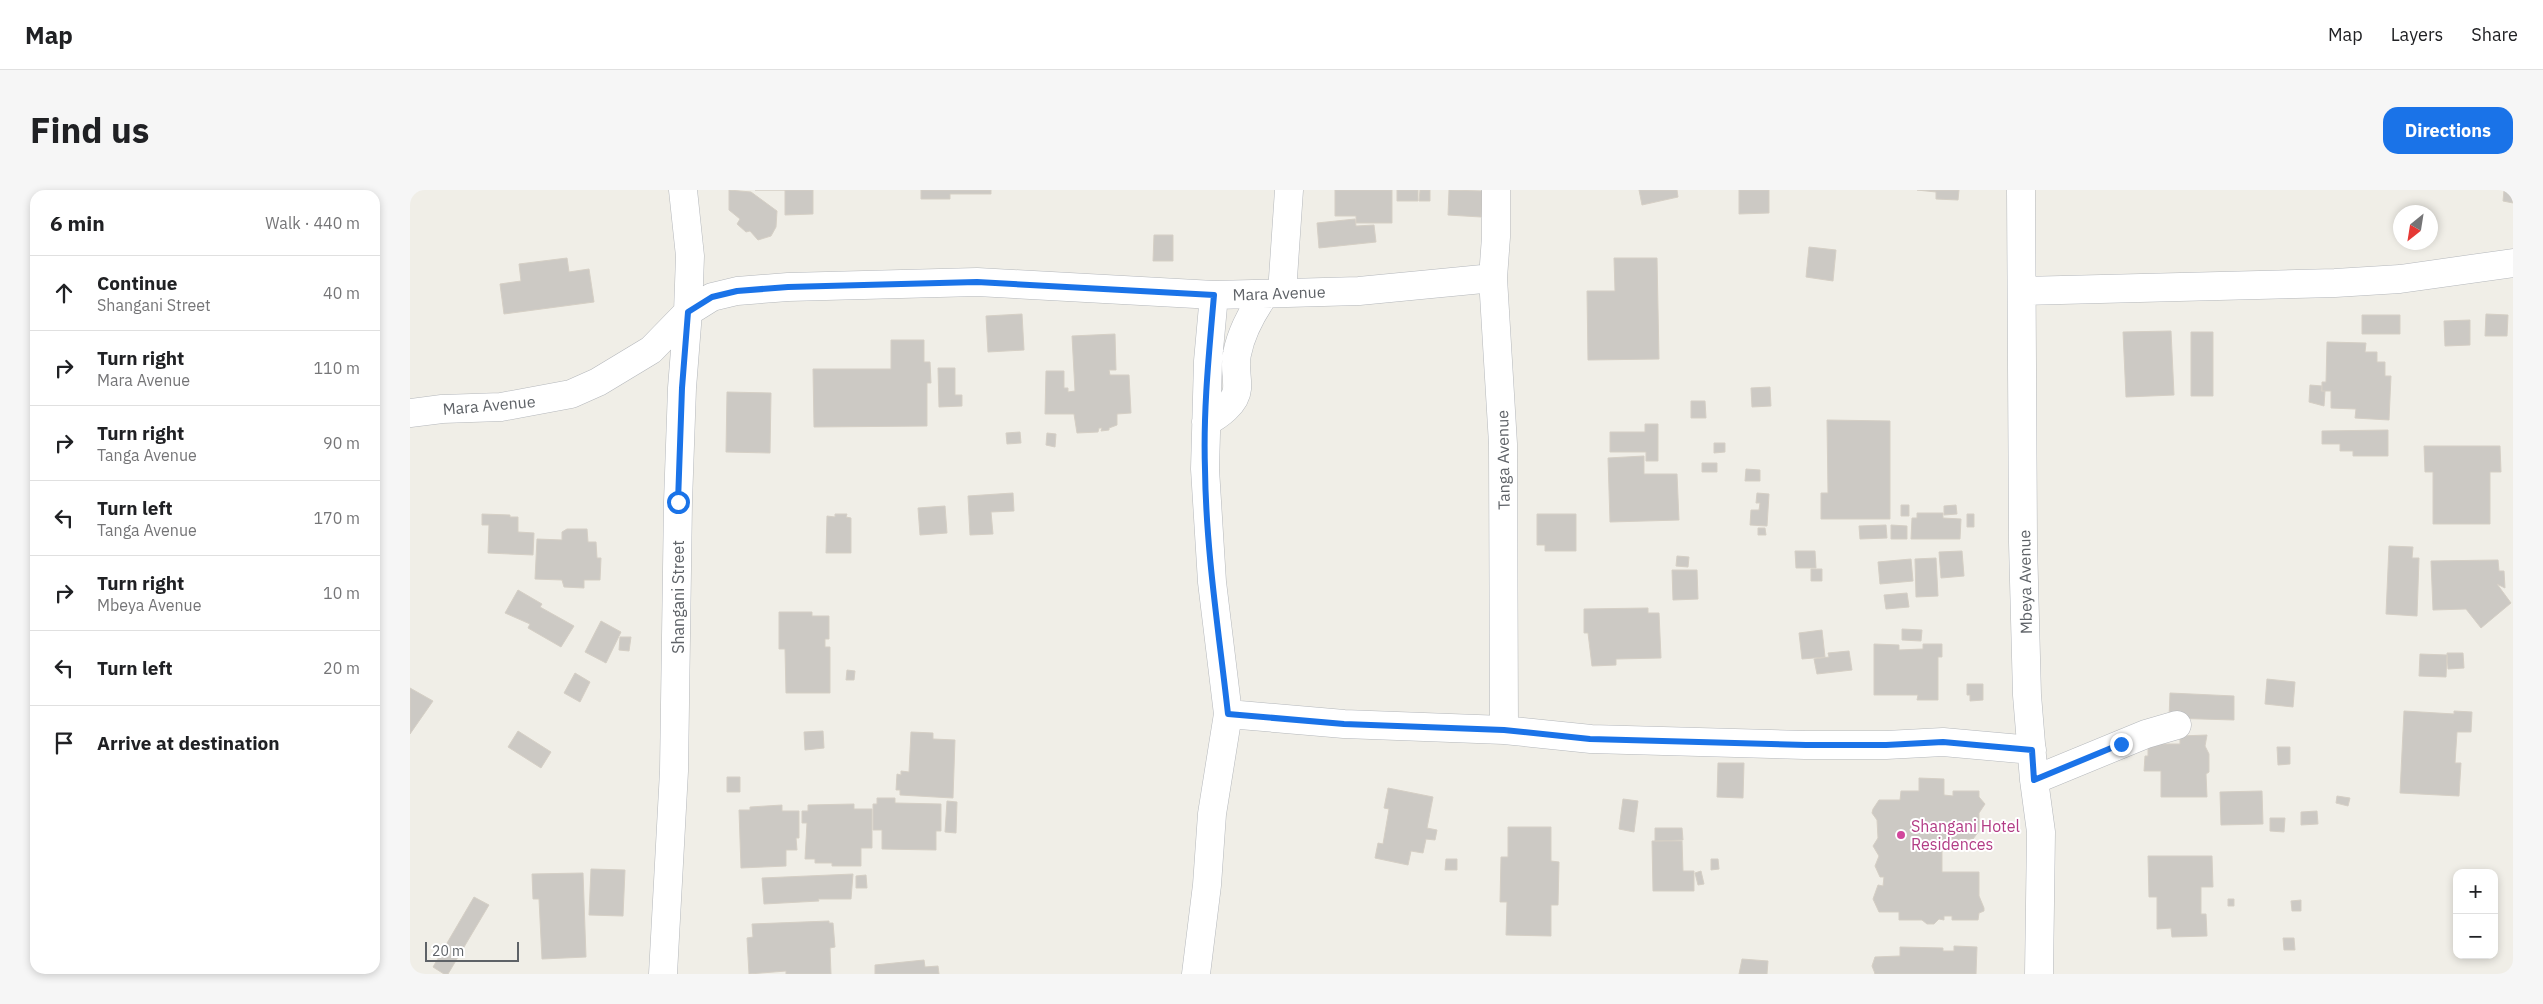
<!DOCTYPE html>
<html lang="en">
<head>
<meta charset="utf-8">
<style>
  :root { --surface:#fff; --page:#f6f6f6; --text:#202124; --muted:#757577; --line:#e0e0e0; --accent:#1a73e8 }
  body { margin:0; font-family:"IBM Plex Sans",sans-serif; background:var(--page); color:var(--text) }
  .controls { position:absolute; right:15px; bottom:15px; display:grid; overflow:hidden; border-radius:10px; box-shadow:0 2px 8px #0003 }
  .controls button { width:45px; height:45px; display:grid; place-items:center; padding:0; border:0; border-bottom:1px solid var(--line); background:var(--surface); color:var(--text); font:25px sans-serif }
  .compass { position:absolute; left:1983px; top:15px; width:45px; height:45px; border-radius:50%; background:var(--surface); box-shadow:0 2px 8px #0003; rotate:210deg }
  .scale { position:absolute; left:15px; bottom:12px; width:94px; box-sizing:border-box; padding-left:5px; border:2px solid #5e6267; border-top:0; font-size:14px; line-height:18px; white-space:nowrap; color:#5e6267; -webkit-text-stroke:4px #fff; paint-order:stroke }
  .stop { position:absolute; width:15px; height:15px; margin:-11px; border:4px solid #1a73e8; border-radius:50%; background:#fff }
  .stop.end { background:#1a73e8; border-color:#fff; box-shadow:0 1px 5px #0008 }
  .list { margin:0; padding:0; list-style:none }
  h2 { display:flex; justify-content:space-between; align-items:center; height:65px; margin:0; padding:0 20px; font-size:21px }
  h2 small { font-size:16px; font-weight:400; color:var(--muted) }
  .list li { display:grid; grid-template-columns:32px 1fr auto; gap:15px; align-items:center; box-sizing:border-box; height:75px; padding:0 20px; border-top:1px solid var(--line) }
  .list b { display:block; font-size:19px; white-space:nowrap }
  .list p { margin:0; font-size:16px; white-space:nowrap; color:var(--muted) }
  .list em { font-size:16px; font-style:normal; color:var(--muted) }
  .icon { flex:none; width:28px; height:28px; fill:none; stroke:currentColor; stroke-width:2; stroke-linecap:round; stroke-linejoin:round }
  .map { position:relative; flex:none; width:2103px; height:784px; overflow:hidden; border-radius:15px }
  header { display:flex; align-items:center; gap:30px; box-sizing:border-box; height:70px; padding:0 25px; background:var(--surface); border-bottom:1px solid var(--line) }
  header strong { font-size:24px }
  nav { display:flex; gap:28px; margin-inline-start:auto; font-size:18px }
  .intro { display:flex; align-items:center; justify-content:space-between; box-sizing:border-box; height:120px; padding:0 30px }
  h1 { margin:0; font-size:35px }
  .button { padding:12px 22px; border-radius:15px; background:var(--accent); color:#fff; font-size:18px; font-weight:700 }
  main { display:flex; gap:30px; padding:0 30px }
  aside { flex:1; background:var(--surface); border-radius:15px; box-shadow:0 2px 8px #0003 }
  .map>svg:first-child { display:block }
  .building { fill:#ccc9c4; stroke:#d5cfc5 }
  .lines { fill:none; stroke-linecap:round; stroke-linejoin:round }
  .street-casing { stroke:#b4b7bb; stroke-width:29 }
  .street { stroke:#fff; stroke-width:28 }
  .route { stroke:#1a73e8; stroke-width:6 }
  .hotel-dot { fill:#d1479c; stroke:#fff; stroke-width:2 }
  .labels { text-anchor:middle; stroke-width:4; stroke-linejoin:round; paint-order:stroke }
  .street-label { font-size:16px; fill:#5e6267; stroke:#fff }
  .hotel-label { font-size:16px; fill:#b23c85; stroke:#fff; text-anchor:start }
</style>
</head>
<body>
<header>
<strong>Map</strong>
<nav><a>Map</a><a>Layers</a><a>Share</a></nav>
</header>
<div class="intro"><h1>Find us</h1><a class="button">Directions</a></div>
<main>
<aside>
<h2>6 min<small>Walk · 440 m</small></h2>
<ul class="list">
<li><svg class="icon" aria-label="ahead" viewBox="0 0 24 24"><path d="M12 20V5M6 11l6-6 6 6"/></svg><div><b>Continue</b><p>Shangani Street</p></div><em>40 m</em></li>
<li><svg class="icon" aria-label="right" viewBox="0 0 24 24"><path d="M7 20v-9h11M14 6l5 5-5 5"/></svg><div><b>Turn right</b><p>Mara Avenue</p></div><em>110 m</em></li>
<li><svg class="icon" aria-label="right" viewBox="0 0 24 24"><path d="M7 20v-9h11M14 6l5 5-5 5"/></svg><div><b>Turn right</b><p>Tanga Avenue</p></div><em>90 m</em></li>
<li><svg class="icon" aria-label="left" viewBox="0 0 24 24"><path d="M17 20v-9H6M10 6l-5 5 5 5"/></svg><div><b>Turn left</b><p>Tanga Avenue</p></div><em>170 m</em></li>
<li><svg class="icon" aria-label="right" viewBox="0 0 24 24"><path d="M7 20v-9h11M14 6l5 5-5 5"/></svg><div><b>Turn right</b><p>Mbeya Avenue</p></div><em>10 m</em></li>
<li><svg class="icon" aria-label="left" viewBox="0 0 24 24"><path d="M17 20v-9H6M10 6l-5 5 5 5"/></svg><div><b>Turn left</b></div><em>20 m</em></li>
<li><svg class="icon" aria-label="arrive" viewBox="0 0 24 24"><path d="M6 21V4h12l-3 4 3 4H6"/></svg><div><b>Arrive at destination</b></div></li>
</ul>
</aside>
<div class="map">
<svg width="2103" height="784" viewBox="0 0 2103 784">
  <rect width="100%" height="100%" fill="#f0eee7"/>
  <path class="building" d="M319 0 341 2 367 21 366 37 361 46 348 50 340 41 336 42 327 34 330 29 319 20Z
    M345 0H403V24L375 25V0Z
    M511 0H581V4H540V9H511Z
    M925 0H982V33H946V26H925Z
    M987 0H1008V11H987Z
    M1010 0H1020V11H1009Z
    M1039 0 1072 1 1071 27 1038 25Z
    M1229 0H1267L1268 7 1232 15Z
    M1329 0H1359V23L1329 24Z
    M1507 0H1549L1548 10 1526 9V2Z
    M2094 0H2103V13L2093 11Z
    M945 29 946 36 964 35 966 52 909 58 907 33Z
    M744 45H763V71H743Z
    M1399 57 1426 60 1423 91 1396 87Z
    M157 68 159 82 179 79 184 112 94 124 90 94 111 91 109 74Z
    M1204 68H1247L1249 169 1178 170 1177 101H1205Z
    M612 124 614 160 578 162 576 126Z
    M2076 124 2098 125 2097 146H2075Z
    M1952 125H1990V144H1952Z
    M2060 130V155L2035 156 2034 131Z
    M1761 141 1764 205 1716 207 1713 142Z
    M1781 142H1803V206H1781Z
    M705 144 706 180H699L700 185H719L721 223 707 224V235L699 238V240L691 241 692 238H689L688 242 667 243 664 224H635L636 181H654V198H658V202L665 201 662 146Z
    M481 150H514V172H520L521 193H517V236L404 237 403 179H481Z
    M1917 152 1956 153 1955 162H1967V172H1975V186H1981L1979 230 1945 228 1946 219 1921 218V201H1912V192H1916Z
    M528 178H545V205H552V216L529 217Z
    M1900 195 1912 196 1911 201H1915L1914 216 1899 212Z
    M1360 197 1361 216 1342 217 1341 198Z
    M317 202 361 203 360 263 316 262Z
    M1281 211H1295L1296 228H1281Z
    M1417 230 1480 231V329H1411V303H1418Z
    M1235 234H1248V271H1236V262H1200V242H1235Z
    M1978 240V266H1943V261H1930V254H1912V241Z
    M610 242 611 253 597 254 596 243Z
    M637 243 646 244 645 257 636 255Z
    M1304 253H1315V262L1304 263Z
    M2014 256H2090L2091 282H2080V334H2023V282H2015Z
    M1234 266V284H1267L1269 330 1200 332 1198 268Z
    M1292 273H1307V282H1292Z
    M1336 279 1350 280V291H1335Z
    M603 303 604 321 581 322 583 344 560 345 558 306Z
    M1347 303 1359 304 1357 336 1340 335 1341 320H1349L1350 313H1346Z
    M1491 315H1499V326H1491Z
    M1546 315 1547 324 1534 325V316Z
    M535 316 537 343 510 345 508 318Z
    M1507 323H1533V328L1551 329 1550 349H1501L1502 328H1507Z
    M72 324 100 325V327H108V342L124 343 123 365 78 363 79 335H72Z
    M425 324H437L436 327 441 328V363H416L417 326 425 327Z
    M1127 324H1166V361H1135V355H1127Z
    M1557 324H1564V337H1557Z
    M1476 335 1477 348 1450 349 1449 336Z
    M1481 335 1497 336V349H1481Z
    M1348 338H1355L1356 345H1348Z
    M157 339H177L178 352H186L187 368H191L190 390H174V398L154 397 152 390 125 389 127 349 152 350V342Z
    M1979 356 2003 357 2002 368H2009L2007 426 1976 424Z
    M1385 361H1405L1406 378H1386Z
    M1552 361 1554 386 1531 388 1529 362Z
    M1267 366 1279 367 1278 377 1266 376Z
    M1526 368 1528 406 1506 407 1505 369Z
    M1501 369 1503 391 1470 394 1468 372Z
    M2088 370 2089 381H2094L2095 398 2087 394 2101 413 2071 438 2056 419 2023 420 2021 371Z
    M1401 379H1412V391H1401Z
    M1262 380H1287L1288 409 1263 410Z
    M108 400 132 414 130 417 164 436 151 457 118 438 120 434 95 423Z
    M1497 403 1499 417 1476 419 1474 405Z
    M1238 418V423H1249L1251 468 1206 469V475L1182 476 1178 443H1174V419Z
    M369 422H402V426H419V449H415V457H420V503H376L375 459H369Z
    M191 431 211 442 196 473 175 462Z
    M1492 439 1512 440 1511 451 1492 450Z
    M1412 440 1415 467 1392 469 1389 443Z
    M210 447H221L219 461 209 460Z
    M1464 454 1489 455V460L1513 459V454H1532V467H1528V510H1507L1508 505H1464Z
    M1439 461 1442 480 1407 484 1404 469 1419 467 1418 463Z
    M2037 463H2053L2054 478 2038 479Z
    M2010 464 2037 465 2036 487 2009 486Z
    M437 480 445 481 444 490H436Z
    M165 483 180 492 170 512 154 503Z
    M1857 489 1885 492 1883 517 1855 514Z
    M1557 494H1573V510L1560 511V505H1557Z
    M0 498 23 511 0 544Z
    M1760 503 1824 506V530L1759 528Z
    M1994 521 2044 524V521L2062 522 2061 542H2047L2045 573H2051L2049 606 1990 603Z
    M108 541 141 562 131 578 98 557Z
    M413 541 414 558 395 560 394 542Z
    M501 542 523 543V549L545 550 543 608 490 605V600H486L487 584 491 585V581L499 582Z
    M1797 545 1795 556 1799 564V582L1796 584 1797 607H1751V581H1734L1735 566H1738V554H1770V546Z
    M1867 557H1880V574L1868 575Z
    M1308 573H1334L1333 608 1307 607Z
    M317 587H330V602H317Z
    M1509 588 1534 589V605L1543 606V601H1569V607L1575 614 1569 623V641L1563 649 1532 650V682H1569V706L1574 718V721L1569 723 1568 730H1542V726H1534V730L1529 729 1524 734H1517L1512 730H1489V722H1469L1463 709 1468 695 1473 696 1474 687H1470L1465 676 1469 666 1463 656 1468 648 1467 630 1462 623 1463 619 1469 610H1490L1491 601H1509Z
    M978 598 1023 607 1017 638 1027 640 1025 650 1016 649 1013 663 1001 661 998 675 965 668 968 653 973 654 979 619 974 618Z
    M1852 601 1853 634 1811 635 1810 602Z
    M1927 606 1940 608 1938 616 1926 613Z
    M467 608H485V613L531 614V641H526V660L472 659V640H463V614H467Z
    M1213 609 1228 611 1224 642 1209 639Z
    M537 611 547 612 546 643 535 642Z
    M444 614V619H462V658H451V676H422V673H405V669H395L397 633H392V621H398V615Z
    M372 615V621H389V648H386L387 660H376V676L331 678 329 620H340V617Z
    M1907 621 1908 634 1891 635V622Z
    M1860 628H1875L1874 642 1860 641Z
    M1098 637H1141V671L1149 672 1148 715H1141V746L1096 745 1097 712H1090L1091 667H1098Z
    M1245 638H1272L1273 650 1245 651Z
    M1242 651H1272L1273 681H1284V701H1243Z
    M1738 666H1802L1803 697H1791V724H1796L1797 746 1762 747 1761 738 1747 739V707H1739Z
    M1036 669H1047V680H1035Z
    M1301 669H1308L1309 679 1301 680Z
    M181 679 215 680 213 726 179 725Z
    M1291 681 1294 694 1288 695 1285 683Z
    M173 683 176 767 132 769 129 709H123L122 684Z
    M443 684 441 709H408L409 711 354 714 352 688Z
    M456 685 457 698H446V686Z
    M64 707 79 715 38 784H34L23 777Z
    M1818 709H1824V716H1818Z
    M1891 710V721H1882L1881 711Z
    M419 731V733H423L425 757 420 758 421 784H376V781L339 784 337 748 343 747 342 734Z
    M1873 748H1884L1885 760H1874Z
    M1544 756 1567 757 1566 784H1465L1464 781 1462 776 1465 767 1490 766V757L1533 758V761H1544Z
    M1332 769 1358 771 1357 784H1329Z
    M514 770 515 777 528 776 529 784H465V775Z"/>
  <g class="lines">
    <defs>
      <path id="street" d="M1086 0V47L1083 88 1093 254 1094 540
        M1611 0 1613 353 1617 505 1624 590 1631 642 1629 784
        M1612 101 1925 93 1990 89 2103 73
        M872 103 879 0
        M0 223 32 219 91 217 161 204 188 192 241 160 278 122 302 107 327 101 378 97 567 92 804 105 949 101 1083 88
        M796 232C808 226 826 213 827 199 828 187 824 176 827 164 831 143 843 121 855 104
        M818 524 934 534 1094 540 1181 549 1395 555H1476L1533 552 1622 560
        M1624 590 1736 544 1767 535
        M253 784 264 581 268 312 272 198 278 122 280 66 273 0
        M786 784 797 695 802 624 818 524 802 392 795 279 798 171 804 105"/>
    </defs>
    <use href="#street" class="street-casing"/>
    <use href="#street" class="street"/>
  </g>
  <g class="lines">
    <path class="route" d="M268 312 272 198 278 122 302 107 327 101 378 97 567 92 804 105C799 163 793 221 795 279 796 361 809 443 818 524L934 534 1094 540 1180 549 1396 555H1476L1533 552 1622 560 1624 590 1711 554"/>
  </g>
  <circle class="hotel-dot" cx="1491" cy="645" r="5"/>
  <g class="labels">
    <g class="street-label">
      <text transform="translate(869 103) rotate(-2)" y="6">Mara Avenue</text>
      <text transform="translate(79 215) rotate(-5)" y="6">Mara Avenue</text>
      <text transform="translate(1093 270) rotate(-91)" y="6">Tanga Avenue</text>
      <text transform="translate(1615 392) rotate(-91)" y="6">Mbeya Avenue</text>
      <text transform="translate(268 407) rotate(-90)" y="6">Shangani Street</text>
    </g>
    <g class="hotel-label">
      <text x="1501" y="642">Shangani Hotel<tspan x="1501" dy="18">Residences</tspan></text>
    </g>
  </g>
</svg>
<div class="controls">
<button>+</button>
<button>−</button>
</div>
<svg class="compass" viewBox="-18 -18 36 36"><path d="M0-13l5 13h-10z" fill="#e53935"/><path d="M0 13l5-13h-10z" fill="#757577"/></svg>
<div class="scale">20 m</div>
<div class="stop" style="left:268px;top:312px"></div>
<div class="stop end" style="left:1711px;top:554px"></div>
</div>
</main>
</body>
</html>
